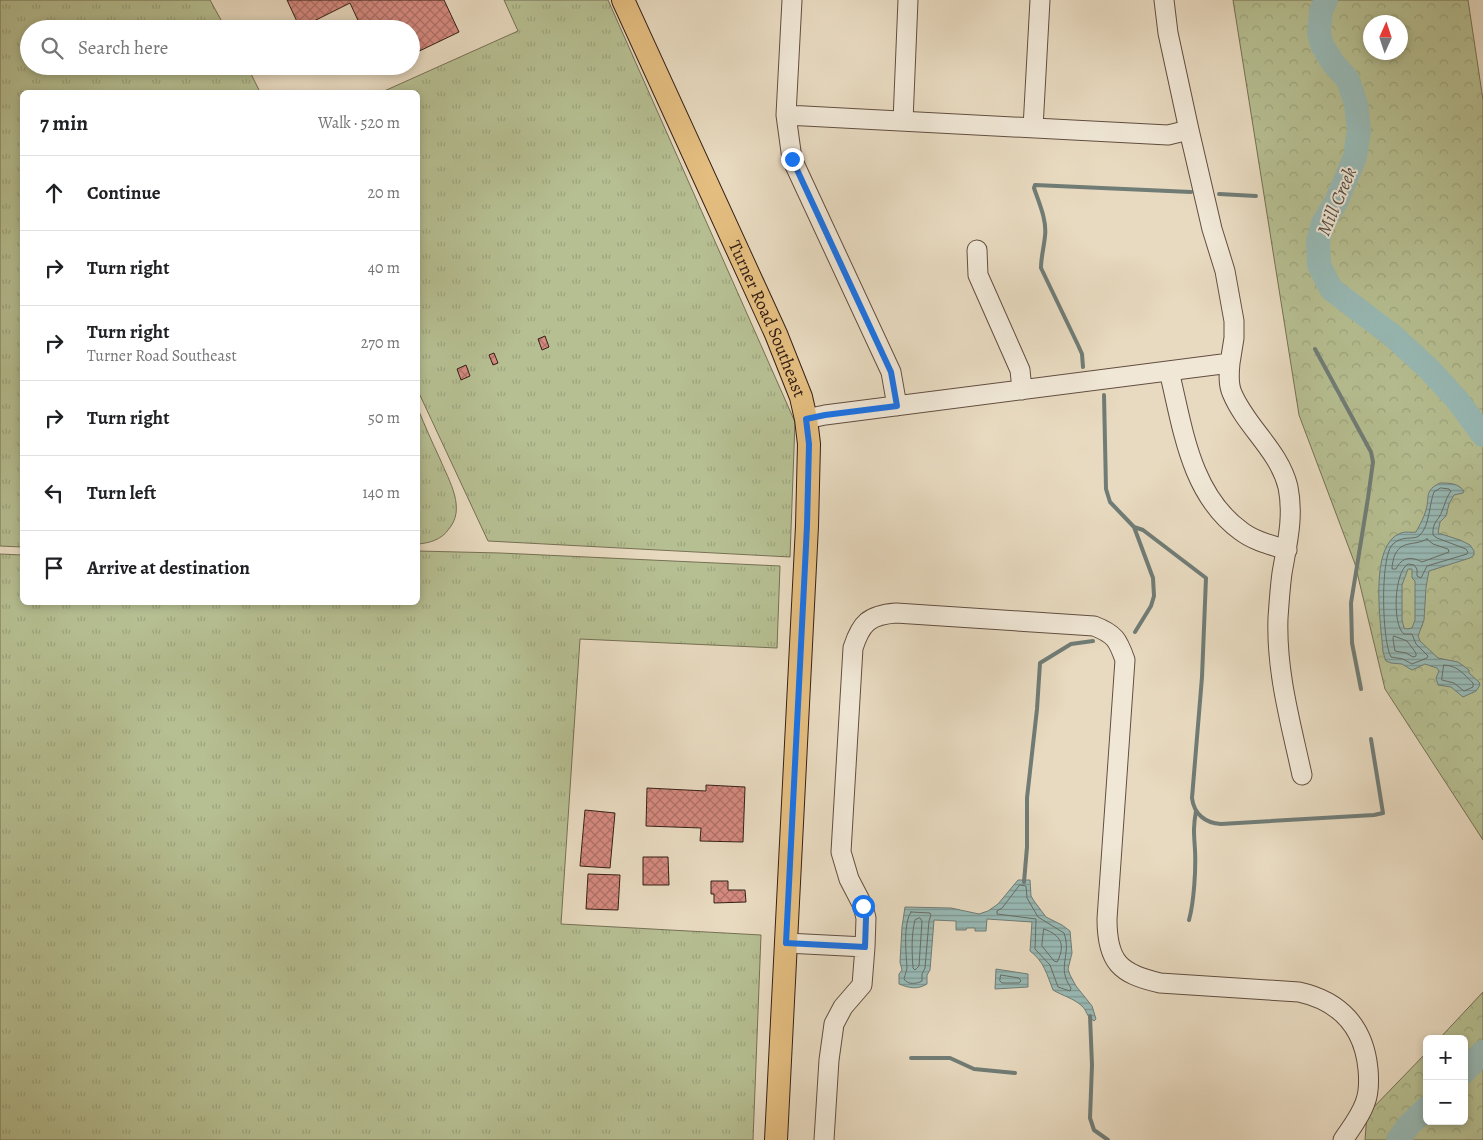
<!DOCTYPE html>
<html lang="en">
<head>
<meta charset="utf-8">
<style>
  :root { --surface:#fff; --page:#f6f6f6; --text:#202124; --muted:#757577; --line:#e0e0e0 }
  body { margin:0; font-family:Alegreya,serif; background:var(--page); color:var(--text) }
  .controls { position:absolute; right:15px; bottom:15px; display:grid; overflow:hidden; border-radius:8px; box-shadow:0 2px 8px #0003 }
  .controls button { width:45px; height:45px; display:grid; place-items:center; padding:0; border:0; border-bottom:1px solid var(--line); background:var(--surface); color:var(--text); font:25px sans-serif }
  .compass { position:absolute; left:1363px; top:15px; width:45px; height:45px; border-radius:50%; background:var(--surface); box-shadow:0 2px 8px #0003; rotate:3deg }
  .stop { position:absolute; width:15px; height:15px; margin:-11px; border:4px solid #1a73e8; border-radius:50%; background:#fff }
  .stop.end { background:#1a73e8; border-color:#fff; box-shadow:0 1px 5px #0008 }
  .list { margin:0; padding:0; list-style:none }
  h2 { display:flex; justify-content:space-between; align-items:center; height:65px; margin:0; padding:0 20px; font-size:21px }
  h2 small { font-size:16px; font-weight:400; color:var(--muted) }
  .list li { display:grid; grid-template-columns:32px 1fr auto; gap:15px; align-items:center; box-sizing:border-box; height:75px; padding:0 20px; border-top:1px solid var(--line) }
  .list b { display:block; font-size:19px; white-space:nowrap }
  .list p { margin:0; font-size:16px; white-space:nowrap; color:var(--muted) }
  .list em { font-size:16px; font-style:normal; color:var(--muted) }
  .icon { flex:none; width:28px; height:28px; fill:none; stroke:currentColor; stroke-width:2; stroke-linecap:round; stroke-linejoin:round }
  .map { position:relative; flex:none; width:1483px; height:1140px; overflow:hidden }
  .search { position:absolute; background:var(--surface); box-shadow:0 2px 8px #0003; left:20px; top:20px; width:400px; height:55px; display:flex; align-items:center; gap:12px; box-sizing:border-box; padding:0 18px; border-radius:28px; color:var(--muted); font-size:19px }
  .panel { position:absolute; background:var(--surface); box-shadow:0 2px 8px #0003; left:20px; top:90px; width:400px; height:515px; border-radius:8px }
  .map>svg:first-child { display:block }
  .grass { fill:url(#grass-tufts); stroke:#767054 }
  .forest { fill:url(#forest-crowns); stroke:#767054; fill-rule:evenodd }
  .water { fill:url(#water-rules); stroke:#707c76; fill-rule:evenodd }
  .lines { fill:none; stroke-linecap:round; stroke-linejoin:round }
  .shore { stroke:#666d66; stroke-width:1 }
  .stream { stroke:#707c76; stroke-width:4 }
  .river { stroke:#98bab6; stroke-width:24 }
  .building { fill:url(#building-cross-hatch); stroke:#352016 }
  .minor-casing { stroke:#624e40; stroke-width:21 }
  .major-casing { stroke:#352016; stroke-width:24 }
  .minor { stroke:#f0e7d6; stroke-width:19 }
  .major { stroke:#e4bd80; stroke-width:22 }
  .route { stroke:#1a73e8; stroke-width:6 }
  .labels { text-anchor:middle; stroke-width:4; stroke-linejoin:round; paint-order:stroke }
  .street-label { font-size:18px; fill:#352016; stroke:#f0e7d6 }
  .water-label { font-size:19px; font-style:italic; fill:#534e46; stroke:#f0e7d6 }
</style>
</head>
<body>
<div class="map">
<svg width="1483" height="1140" viewBox="0 0 1483 1140">
  <defs>
    <pattern id="grass-tufts" width="24" height="20" patternUnits="userSpaceOnUse" patternTransform="scale(1.25)"><rect width="24" height="20" fill="#b6bf92"/><path d="M3 7l-1-3M5 7V3M7 7l1-3M15 17l-1-3M17 17v-4M19 17l1-3" fill="none" stroke="#9da47d"/></pattern>
    <pattern id="forest-crowns" width="20" height="18" patternUnits="userSpaceOnUse" patternTransform="scale(1.25)"><rect width="20" height="18" fill="#b6bf92"/><path d="M2 6a3 3 0 1 1 6 0M12 15a3 3 0 1 1 6 0" fill="none" stroke="#9da47d"/></pattern>
    <pattern id="water-rules" width="6" height="5" patternUnits="userSpaceOnUse" patternTransform="scale(1.25)"><rect width="6" height="5" fill="#98bab6"/><path d="M0 2.5h6" fill="none" stroke="#7d9793"/></pattern>
    <pattern id="building-cross-hatch" width="8" height="8" patternUnits="userSpaceOnUse" patternTransform="scale(1.25)"><rect width="8" height="8" fill="#d58a80"/><path d="M0 0l8 8M0 8l8-8" fill="none" stroke="#ae7068"/></pattern>
  </defs>
  <rect width="100%" height="100%" fill="#e8dac0"/>
  <filter id="stains"><feTurbulence type="fractalNoise" baseFrequency=".004" numOctaves="4"/><feColorMatrix values="0 0 0 0 .2 0 0 0 0 .09 0 0 0 0 .02 0 0 0 .5 -.17"/></filter>
  <radialGradient id="worn" r=".72"><stop offset=".6" stop-color="#630" stop-opacity="0"/><stop offset="1" stop-color="#630" stop-opacity=".3"/></radialGradient>
  <path class="grass" d="M0 0H210L226 29H29V66H247L260 92H22V547L0 546Z
    M504 0H608L795 422 790 557 488 541 418 391V92H382L518 31Z
    M418 409C425 426 432 442 440 459 449 481 467 509 448 530 441 540 429 543 418 544Z
    M418 551 500 553 780 566 777 648 580 639 561 924 761 935 753 1140H0V554L22 555V602H418Z"/>
  <path class="forest" d="M1233 0H1468L1483 100V840L1385 689 1355 564 1299 415ZM1370 22H1400V52H1370Z
    M1483 992V1140H1365L1367 1114 1427 1052V1121H1464V1039H1439Z"/>
  <path class="water" d="M1440 483C1449 483 1458 483 1464 491L1463 493 1454 495 1449 504 1446 516 1440 522 1438 533 1460 540 1470 545 1474 551V555L1470 558 1429 571 1426 587 1424 620 1418 636 1420 641 1438 658 1458 662 1469 670V673L1479 682 1480 685 1476 691 1463 697 1451 687 1438 685 1436 678 1439 671 1437 668 1425 664 1412 670 1402 664 1391 663 1386 661 1383 652C1381 625 1368 544 1401 533 1405 531 1412 533 1416 532 1420 525 1424 517 1426 510 1430 495 1424 491 1440 483ZM1408 569H1412V578L1415 581V620L1412 628 1407 629 1404 628 1402 620V585Z
    M1018 880H1030L1031 896 1034 901 1046 917 1062 925 1070 931 1072 953 1068 969 1070 975 1076 986 1092 1006 1096 1019 1094 1021C1085 1015 1088 1012 1082 1006 1073 998 1063 996 1053 990 1047 975 1044 961 1030 951L1032 922 987 919 986 931H975V928H967L966 930H956V921L934 920 930 970 927 975V984C917 990 909 988 899 984V974L902 970 900 962 902 927 905 907 951 908 979 914 988 911 998 904Z
    M996 969 1028 974V987L995 989Z"/>
  <g class="lines">
    <path class="shore" d="M1441 488 1449 489 1451 491C1446 498 1445 504 1442 511 1439 521 1432 521 1433 535L1437 538 1466 549 1468 552 1467 554 1427 566 1421 578 1417 576V569L1414 565 1408 564C1394 572 1392 625 1404 634H1412L1416 644 1428 656 1427 658 1412 664 1403 659 1391 657C1382 641 1380 559 1392 545 1402 534 1415 541 1420 535 1430 525 1429 504 1434 492Z
      M1427 539 1433 544 1448 549 1449 552 1422 562C1411 556 1402 557 1396 569H1392C1392 564 1393 562 1394 557 1401 539 1413 547 1427 539Z
      M1394 636 1407 641 1416 653V656L1413 657 1406 653 1395 651 1393 639Z
      M1444 665C1459 666 1463 674 1473 683V687L1464 691 1454 683 1442 680Z
      M1020 885 1026 886 1027 898 1038 917 1064 933C1072 955 1056 967 1071 988L1070 991 1058 987 1050 965 1035 949 1036 919 997 914V911L1002 908Z
      M911 912 930 913 931 915 929 921 925 968 922 974V981C916 984 908 985 904 979 905 974 907 971 907 967 906 954 903 923 911 912Z
      M920 918 922 921 919 966 915 970 913 968C912 952 911 936 915 920Z
      M1044 929C1061 935 1066 945 1057 962L1054 961 1042 946Z
      M1001 975 1019 978 1021 981 1019 983H1002L1000 981Z"/>
    <path class="stream" d="M1219 194 1256 196
      M1315 349 1371 452 1373 462 1368 498 1351 603 1352 643 1361 689
      M1083 367 1082 354 1078 345 1041 268C1041 257 1044 247 1045 236 1047 220 1039 203 1034 188L1035 185 1191 192
      M1104 395 1106 489 1110 502 1134 527 1153 578 1154 596 1151 606 1135 632
      M1134 527 1143 530 1206 578 1202 677 1192 798C1194 814 1205 823 1221 824L1374 815 1383 813 1371 739
      M1024 882 1027 847V798L1037 709 1040 663 1071 644 1093 641
      M1189 920C1194 902 1196 869 1195 850 1194 834 1193 828 1196 811
      M1090 1016 1092 1065 1090 1118 1094 1130 1108 1140
      M911 1058H950L974 1069 1015 1073"/>
    <path class="river" d="M1326 0 1321 11 1319 33 1322 45 1333 63 1348 80 1356 104 1359 130 1355 157 1336 202 1323 223 1318 242 1319 265 1331 289 1393 336 1430 370 1458 401 1483 435
      M1464 1072 1483 1052
      M1398 1140 1409 1125 1427 1108"/>
  </g>
  <path class="building" d="M287 0H444L459 32 411 55V29H362L350 3 300 28Z
    M545 336 549 347 542 350 538 339Z
    M494 353 498 363 493 365 489 355Z
    M466 365 470 376 461 380 457 369Z
    M706 785 745 787 743 842 700 841 701 828 646 826 647 788 706 791Z
    M585 810 615 813 610 868 580 866Z
    M643 857H668L669 885H643Z
    M588 874 620 875 618 910 586 909Z
    M711 881H728V890H745L746 902 714 903V894H711Z"/>
  <g class="lines">
    <defs>
      <path id="minor" d="M792 0 786 115 1168 135 1189 130 1168 33 1164 0
        M786 115 792 159 891 372 897 406
        M903 121 908 0
        M1033 128 1040 0
        M977 250 978 275 1020 370 1022 390
        M1230 363C1229 373 1228 384 1232 393 1246 427 1279 450 1288 487 1294 517 1287 544 1282 573 1280 588 1279 603 1278 618 1276 672 1291 724 1302 775
        M1169 371C1183 428 1190 494 1241 531 1254 541 1271 545 1287 550
        M806 419 825 415 1230 363 1234 338V321L1225 271 1212 229 1189 130
        M786 943 865 947
        M824 1140 829 1060 834 1024 843 1007 862 985 865 947 866 918 863 906 849 879 841 852 853 648C861 623 869 615 896 613L1094 626C1115 634 1118 640 1125 660L1107 919C1107 962 1120 974 1160 983L1299 992C1340 1001 1364 1027 1368 1069 1369 1080 1369 1093 1365 1103 1360 1117 1351 1128 1343 1140"/>
      <g id="major">
        <path id="s1" d="M623 0 776 334 801 397 806 419 809 444 807 526 776 1140"/>
      </g>
    </defs>
    <use href="#minor" class="minor-casing"/>
    <use href="#major" class="major-casing"/>
    <use href="#minor" class="minor"/>
    <use href="#major" class="major"/>
  </g>
  <g class="lines">
    <path class="route" d="M792 159 891 372 897 406 825 415 806 419 809 444 807 526 786 943 865 947 866 918 863 906"/>
  </g>
  <g class="labels">
    <g class="street-label">
      <text dy="6" stroke="none"><textPath href="#s1" startOffset="350">Turner Road Southeast</textPath></text>
    </g>
    <g class="water-label">
      <text transform="translate(1336 201) rotate(-67)" y="7">Mill Creek</text>
    </g>
  </g>
  <rect width="100%" height="100%" filter="url(#stains)"/>
  <rect width="100%" height="100%" fill="url(#worn)"/>
</svg>
<div class="controls">
<button>+</button>
<button>−</button>
</div>
<svg class="compass" viewBox="-18 -18 36 36"><path d="M0-13l5 13h-10z" fill="#e53935"/><path d="M0 13l5-13h-10z" fill="#757577"/></svg>
<div class="stop" style="left:863px;top:906px"></div>
<div class="stop end" style="left:792px;top:159px"></div>
<div class="search"><svg class="icon" aria-label="search" viewBox="0 0 24 24"><circle cx="10" cy="10" r="6"/><path d="M15 15l6 6"/></svg>Search here</div>
<section class="panel">
<h2>7 min<small>Walk · 520 m</small></h2>
<ul class="list">
<li><svg class="icon" aria-label="ahead" viewBox="0 0 24 24"><path d="M12 20V5M6 11l6-6 6 6"/></svg><div><b>Continue</b></div><em>20 m</em></li>
<li><svg class="icon" aria-label="right" viewBox="0 0 24 24"><path d="M7 20v-9h11M14 6l5 5-5 5"/></svg><div><b>Turn right</b></div><em>40 m</em></li>
<li><svg class="icon" aria-label="right" viewBox="0 0 24 24"><path d="M7 20v-9h11M14 6l5 5-5 5"/></svg><div><b>Turn right</b><p>Turner Road Southeast</p></div><em>270 m</em></li>
<li><svg class="icon" aria-label="right" viewBox="0 0 24 24"><path d="M7 20v-9h11M14 6l5 5-5 5"/></svg><div><b>Turn right</b></div><em>50 m</em></li>
<li><svg class="icon" aria-label="left" viewBox="0 0 24 24"><path d="M17 20v-9H6M10 6l-5 5 5 5"/></svg><div><b>Turn left</b></div><em>140 m</em></li>
<li><svg class="icon" aria-label="arrive" viewBox="0 0 24 24"><path d="M6 21V4h12l-3 4 3 4H6"/></svg><div><b>Arrive at destination</b></div></li>
</ul>
</section>
</div>
</body>
</html>
